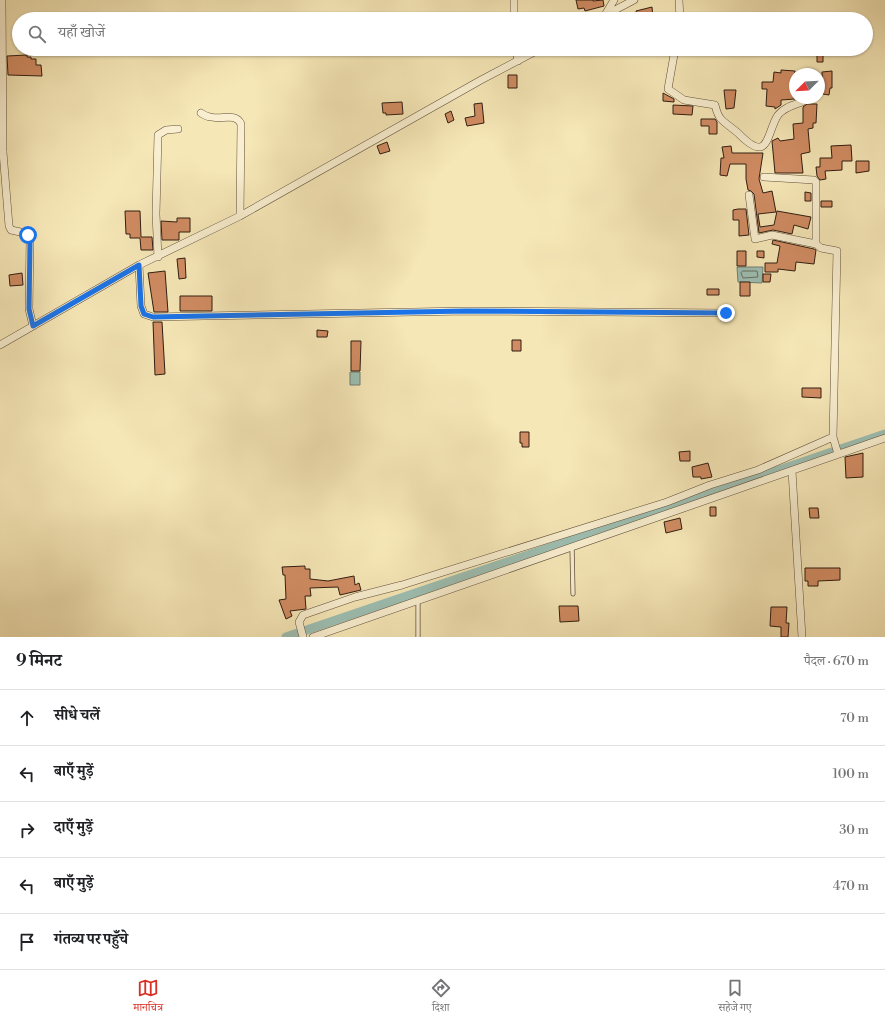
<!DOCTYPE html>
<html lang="hi">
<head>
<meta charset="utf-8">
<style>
  :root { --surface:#fff; --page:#f6f6f6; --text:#202124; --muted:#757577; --line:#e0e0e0; --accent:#d93025 }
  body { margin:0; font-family:"Libre Bodoni","Noto Serif Devanagari",serif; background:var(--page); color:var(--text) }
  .compass { position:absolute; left:789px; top:68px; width:36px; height:36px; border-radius:50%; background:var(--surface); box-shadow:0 1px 3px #0004; rotate:246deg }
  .stop { position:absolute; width:12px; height:12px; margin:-9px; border:3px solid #1a73e8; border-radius:50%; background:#fff }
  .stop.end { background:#1a73e8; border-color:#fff; box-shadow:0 1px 4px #0008 }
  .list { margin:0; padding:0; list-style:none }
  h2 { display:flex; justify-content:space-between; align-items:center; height:52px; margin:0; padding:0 16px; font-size:17px }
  h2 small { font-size:13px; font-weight:400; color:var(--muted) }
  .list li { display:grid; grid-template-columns:26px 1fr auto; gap:12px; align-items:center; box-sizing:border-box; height:56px; padding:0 16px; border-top:1px solid var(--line) }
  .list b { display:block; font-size:15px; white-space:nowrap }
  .list em { font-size:13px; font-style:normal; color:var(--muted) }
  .icon { flex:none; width:22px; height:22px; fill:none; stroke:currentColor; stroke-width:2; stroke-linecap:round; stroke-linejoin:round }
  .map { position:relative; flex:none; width:885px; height:637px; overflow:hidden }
  .search { position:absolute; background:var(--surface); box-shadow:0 1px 3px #0004; left:12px; right:12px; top:12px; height:44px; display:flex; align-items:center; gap:10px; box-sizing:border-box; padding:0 14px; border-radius:22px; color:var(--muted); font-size:15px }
  .sheet { height:332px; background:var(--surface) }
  nav { display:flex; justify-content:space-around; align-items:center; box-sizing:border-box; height:56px; border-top:1px solid var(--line); background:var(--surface); font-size:11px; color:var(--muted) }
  nav a { display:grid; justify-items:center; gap:2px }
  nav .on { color:var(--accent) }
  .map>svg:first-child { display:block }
  .water { fill:#9dbfb3; stroke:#717e72 }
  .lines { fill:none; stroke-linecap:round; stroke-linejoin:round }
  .shore { stroke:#666e62; stroke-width:1 }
  .canal { stroke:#9dbfb3; stroke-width:9 }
  .building { fill:#d18c63; stroke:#2f1c11 }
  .lane-casing { stroke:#614f3a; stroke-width:5 }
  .street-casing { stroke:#614f3a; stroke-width:8 }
  .lane { stroke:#f9efd0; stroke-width:3.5 }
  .street { stroke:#f9efd0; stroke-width:7 }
  .route { stroke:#1a73e8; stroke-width:5 }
</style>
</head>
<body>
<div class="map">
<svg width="885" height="637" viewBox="0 0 885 637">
  <rect width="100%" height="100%" fill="#f6e7b7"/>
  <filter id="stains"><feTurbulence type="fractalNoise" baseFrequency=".005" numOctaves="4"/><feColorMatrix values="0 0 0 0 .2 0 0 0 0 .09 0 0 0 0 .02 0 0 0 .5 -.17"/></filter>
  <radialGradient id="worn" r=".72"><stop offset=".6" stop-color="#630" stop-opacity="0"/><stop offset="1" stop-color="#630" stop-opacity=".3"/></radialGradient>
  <path class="water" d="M737 267H763L762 283 738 282Z
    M350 372H360V385H350Z"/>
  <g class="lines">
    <path class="shore" d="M743 271H757L758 277 743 278 741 273Z"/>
    <path class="canal" d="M286 637 885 434"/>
  </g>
  <path class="building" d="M576 0H593V1L603 0 604 6 585 11 584 8 578 9Z
    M652 7 653 19H637L636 11Z
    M817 53H823V62H817Z
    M27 55V57H31V59H36V65H41L42 76 8 75 7 56Z
    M781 70 795 71V99L781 100V105L775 109V107L766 106 767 89H762V82H773L774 72 781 73Z
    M832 71V88H830L829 95 823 94 822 72Z
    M508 75H517V88H508Z
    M724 90H736L734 108 726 109Z
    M663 93 674 99V102L663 101Z
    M402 102 403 114 386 115V113H383L382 103Z
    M482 103 484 123 467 126 465 118 475 116 474 104Z
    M807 104H817L816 123H813V128L808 129 810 152 801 154 803 173H775L772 141 778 138 780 141 794 139 793 124 803 123V107Z
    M673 105 693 106 692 115 673 114Z
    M451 111 454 120 448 123 445 114Z
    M701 119H715L717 122V134H709V126H701Z
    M387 142 390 151 380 154 377 146Z
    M851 145 852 161H842V170L825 171 826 179 820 180 817 176 816 167H820V158H832L831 146Z
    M731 146 732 153H763L759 179 763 193 772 191 776 212 758 214 760 227 774 225 777 211 811 217 808 229 794 225 792 234 773 230 759 233 754 194 751 191 748 190 746 179V164H730L727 176 720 175 721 158H724L722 147Z
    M856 161H869V171L856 173Z
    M805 192 811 193V201H805Z
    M821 201H832V207H821Z
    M738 209H746L749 235 739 236V220H733V210Z
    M125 211H140L141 237H152L153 250H141L140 238H130V234H126Z
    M177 218H190V232H179V240H162L161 221 177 222Z
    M773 240 814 249 816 250 814 264 796 262 795 271 778 269V272H765V263H777L780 246 772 244Z
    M737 251H746V266H737Z
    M757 251H764V258L757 257Z
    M185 258 186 278 179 279 177 259Z
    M165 271 168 312H154L148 273Z
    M22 273 23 285 10 286 9 275Z
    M763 274H771L770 282H763Z
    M740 282H750V296H740Z
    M707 289H719V295H707Z
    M180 296H212V311H180Z
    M153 322H162L165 374 155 375Z
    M317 330 328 331 327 337H317Z
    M512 340H521V351H512Z
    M351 341H361L360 371H351Z
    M802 388H821V398L802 397Z
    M520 432H529V447H522V443H520Z
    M690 451V461H680L679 452Z
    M863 453V477L846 478 845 457Z
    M708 463 712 477 701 479V477H693L692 467Z
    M710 507H716V516H710Z
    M809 508H818L819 518H810Z
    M680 518 682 529 666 533 664 522Z
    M305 566V569H310V579L328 581 354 576 355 585 359 583 361 590 340 595 338 587 310 588 311 596H305L306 609 290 611 292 616 286 619 279 600 286 599 285 575H283L282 567Z
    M805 568H840V580L818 581V586H808V581H805Z
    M559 606H578L579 621 560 622Z
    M771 607H787L786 623H789L788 637H781V627L770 626Z"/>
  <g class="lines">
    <defs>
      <path id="lane" d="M572 547 573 594
        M418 600V637"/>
      <path id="street" d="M2 0 3 152 9 226 11 230 25 233 30 239 29 309 33 326
        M514 0V19
        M679 0 680 19
        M605 15 614 0
        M598 19 634 0
        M516 49 518 61
        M675 49 668 89 684 100 715 105C716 109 718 116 721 119 726 124 732 128 738 133 770 166 766 133 778 115 784 107 794 105 802 102
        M201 113C204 115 207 117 211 117 221 120 236 112 241 124L240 216
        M764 177 814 180 816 182V244L821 248 837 251 833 437 838 454
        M749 195 755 239 772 235 816 244
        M158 257 156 214 158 135 166 130 178 129
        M139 265 141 306 144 314 153 317 466 311 726 313
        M0 345 139 265 240 216 481 80 540 49
        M792 471 802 637
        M303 637 299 622 303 615 355 597 402 585 667 502 710 485 758 470 833 437
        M313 637 885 438"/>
    </defs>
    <use href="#lane" class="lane-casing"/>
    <use href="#street" class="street-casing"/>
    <use href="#lane" class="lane"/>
    <use href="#street" class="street"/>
  </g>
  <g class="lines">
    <path class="route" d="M28 235 30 242 29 309 33 326 139 265 141 306 144 314 153 317 466 311 726 313"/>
  </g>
  <rect width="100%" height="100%" filter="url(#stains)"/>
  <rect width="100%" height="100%" fill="url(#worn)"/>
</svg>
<svg class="compass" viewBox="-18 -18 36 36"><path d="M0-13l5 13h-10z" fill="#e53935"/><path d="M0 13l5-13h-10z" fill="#757577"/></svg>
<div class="stop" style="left:28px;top:235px"></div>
<div class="stop end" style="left:726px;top:313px"></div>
<div class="search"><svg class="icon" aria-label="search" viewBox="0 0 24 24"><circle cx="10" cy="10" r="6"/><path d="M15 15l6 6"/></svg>यहाँ खोजें</div>
</div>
<section class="sheet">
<h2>9 मिनट<small>पैदल · 670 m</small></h2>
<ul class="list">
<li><svg class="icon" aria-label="ahead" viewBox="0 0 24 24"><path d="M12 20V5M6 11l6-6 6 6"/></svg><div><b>सीधे चलें</b></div><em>70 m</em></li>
<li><svg class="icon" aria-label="left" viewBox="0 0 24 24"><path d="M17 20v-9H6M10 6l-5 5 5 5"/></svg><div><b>बाएँ मुड़ें</b></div><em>100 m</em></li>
<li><svg class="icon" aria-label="right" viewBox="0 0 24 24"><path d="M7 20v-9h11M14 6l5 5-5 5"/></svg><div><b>दाएँ मुड़ें</b></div><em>30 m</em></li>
<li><svg class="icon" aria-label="left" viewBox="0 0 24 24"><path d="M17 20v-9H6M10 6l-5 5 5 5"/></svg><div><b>बाएँ मुड़ें</b></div><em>470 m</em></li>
<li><svg class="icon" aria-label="arrive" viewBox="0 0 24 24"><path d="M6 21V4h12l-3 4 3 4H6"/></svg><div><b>गंतव्य पर पहुँचे</b></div></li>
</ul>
</section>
<nav>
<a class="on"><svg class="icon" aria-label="map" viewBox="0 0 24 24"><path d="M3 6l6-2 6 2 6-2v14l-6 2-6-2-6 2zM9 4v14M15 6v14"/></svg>मानचित्र</a>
<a><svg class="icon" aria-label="directions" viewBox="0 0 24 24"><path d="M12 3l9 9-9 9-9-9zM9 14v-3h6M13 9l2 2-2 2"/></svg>दिशा</a>
<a><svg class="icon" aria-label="saved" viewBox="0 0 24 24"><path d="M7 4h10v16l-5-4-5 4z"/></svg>सहेजे गए</a>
</nav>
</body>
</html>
